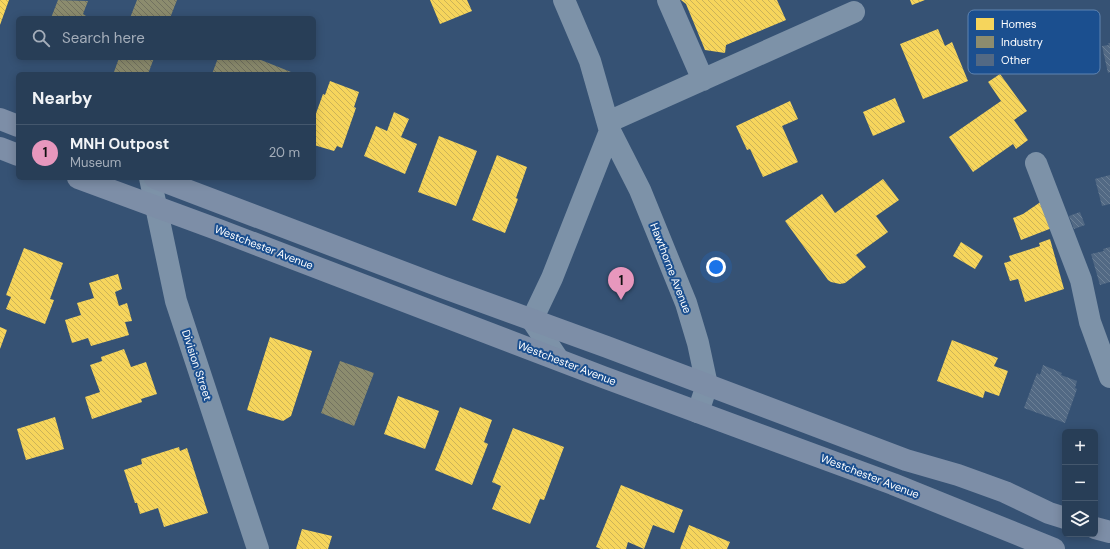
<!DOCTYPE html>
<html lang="en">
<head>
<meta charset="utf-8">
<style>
  :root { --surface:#283e57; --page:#30455d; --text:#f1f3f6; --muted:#a5aeba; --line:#44576d; --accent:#e797bd }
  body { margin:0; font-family:"DM Sans",sans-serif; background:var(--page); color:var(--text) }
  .controls { position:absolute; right:12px; bottom:12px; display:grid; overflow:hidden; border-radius:6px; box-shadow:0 2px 10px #0003 }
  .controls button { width:36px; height:36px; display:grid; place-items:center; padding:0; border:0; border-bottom:1px solid var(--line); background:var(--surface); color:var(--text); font:20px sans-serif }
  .you { position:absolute; left:716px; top:267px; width:14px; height:14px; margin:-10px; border:3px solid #fff; border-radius:50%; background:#1a73e8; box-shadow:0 0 0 6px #1a73e833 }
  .badge { display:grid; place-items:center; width:26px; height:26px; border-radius:50%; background:var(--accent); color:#111; font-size:13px; font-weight:700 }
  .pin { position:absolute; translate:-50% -33px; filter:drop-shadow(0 1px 2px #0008) }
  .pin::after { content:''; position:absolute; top:21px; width:14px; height:12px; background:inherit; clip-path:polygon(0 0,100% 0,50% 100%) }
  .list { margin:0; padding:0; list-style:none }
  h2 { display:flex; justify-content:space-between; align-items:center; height:52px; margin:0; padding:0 16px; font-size:17px }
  h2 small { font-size:13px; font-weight:400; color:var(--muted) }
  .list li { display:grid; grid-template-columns:26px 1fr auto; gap:12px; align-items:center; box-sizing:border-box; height:56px; padding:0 16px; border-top:1px solid var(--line) }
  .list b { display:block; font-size:15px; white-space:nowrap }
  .list p { margin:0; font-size:13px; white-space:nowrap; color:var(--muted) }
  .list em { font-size:13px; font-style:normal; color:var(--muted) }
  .icon { flex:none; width:22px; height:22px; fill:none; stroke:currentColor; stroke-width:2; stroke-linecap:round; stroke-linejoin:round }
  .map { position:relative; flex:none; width:1110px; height:549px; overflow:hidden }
  .search { position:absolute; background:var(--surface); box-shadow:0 2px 10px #0003; left:16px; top:16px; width:300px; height:44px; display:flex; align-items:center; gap:10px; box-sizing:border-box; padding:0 14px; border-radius:6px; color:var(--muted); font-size:15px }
  .panel { position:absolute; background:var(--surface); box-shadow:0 2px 10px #0003; left:16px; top:72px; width:300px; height:108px; border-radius:6px }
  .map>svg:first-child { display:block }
  .homes { fill:url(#homes-back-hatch) }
  .industry { fill:url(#industry-back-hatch) }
  .building { fill:url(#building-back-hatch) }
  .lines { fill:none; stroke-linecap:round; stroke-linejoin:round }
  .minor { stroke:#7d92a8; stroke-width:22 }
  .major { stroke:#7d8ea7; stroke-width:22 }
  .labels { text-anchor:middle; stroke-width:4; stroke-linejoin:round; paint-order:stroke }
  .street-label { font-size:11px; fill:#fff; stroke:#1b4f8f }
  .key { fill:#1b4f8f; stroke:#5f84b1; stroke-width:1 }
  .key-label { font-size:11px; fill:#fff }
</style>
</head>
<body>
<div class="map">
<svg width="1110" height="549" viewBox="0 0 1110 549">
  <defs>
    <pattern id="homes-back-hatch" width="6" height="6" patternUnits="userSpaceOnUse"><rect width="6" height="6" fill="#f6d55c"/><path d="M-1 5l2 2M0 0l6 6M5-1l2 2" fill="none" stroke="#ccb358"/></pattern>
    <pattern id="industry-back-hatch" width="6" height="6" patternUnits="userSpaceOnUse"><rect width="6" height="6" fill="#8c8c6e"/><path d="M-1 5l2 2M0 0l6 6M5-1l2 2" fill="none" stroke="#727260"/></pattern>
    <pattern id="building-back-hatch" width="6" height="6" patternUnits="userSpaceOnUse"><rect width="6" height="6" fill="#526984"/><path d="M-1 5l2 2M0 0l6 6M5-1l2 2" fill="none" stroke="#6c8096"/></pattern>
  </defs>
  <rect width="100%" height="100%" fill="#365274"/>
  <path class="homes" d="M0 0H9L0 25Z
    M430 0H467L472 11 440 24Z
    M681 0H777L786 20 726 45 725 53 705 50 686 4Z
    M910 0H925L912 5Z
    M938 29 945 46 952 42 968 81 923 99 900 44Z
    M1000 74 1027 111 1014 120 1028 140 1016 149 1013 144 973 172 949 137 1001 101 988 82Z
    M330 81 359 92 354 107 356 108 342 148 337 146 334 151 314 145V119L323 94 325 95Z
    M895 98 905 122 873 136 863 112Z
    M790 101 798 119 782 126 798 162 763 177 750 149 747 150 736 126Z
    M394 112 409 119 401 137 417 144 405 174 364 156 376 126 387 131Z
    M439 136 477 151 456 206 418 192Z
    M497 155 527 167 516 198 518 199 505 233 472 220Z
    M883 179 899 200 876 216 888 232 856 255 866 267 845 283 840 284 831 282 828 280 785 221 822 194 835 213Z
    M1042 201 1052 228 1021 240 1013 218 1023 214Z
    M1050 239 1064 289 1025 302 1018 279 1010 281 1004 263 1011 261 1009 256 1040 246 1039 243Z
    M961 242 983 256 975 269 953 256Z
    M24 248 63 263 50 299 54 300 45 324 6 309 11 297 6 295Z
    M118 274 122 289 115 292 119 306 127 303 132 321 125 322 129 335 91 346 88 338 72 343 65 320 81 315 77 303 94 298 89 283Z
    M0 327 7 330 0 349Z
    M270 337 312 351 291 416 283 421 247 410Z
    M952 340 998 358 994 366 1008 371 999 396 985 391 983 398 937 381Z
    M124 349 131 367 146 362 157 394 141 399 142 402 92 419 85 397 100 392 90 365 102 361 101 357Z
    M398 396 439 411 425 449 384 434Z
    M460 407 492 420 484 442 488 444 472 485 435 470Z
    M55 417 64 449 26 460 17 429Z
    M513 428 564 447 544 500 540 499 530 524 492 509 501 486 492 482Z
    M179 447 180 451 187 448 208 513 164 527 158 508 140 514 137 503H135L124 470 142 464 141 459Z
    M621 485 683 510 674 533 653 525 644 549 628 542 626 549H601L596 547Z
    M689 525 730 542 727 549H680Z
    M302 529 332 536 328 549H296Z"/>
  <path class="industry" d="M58 0 88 1 83 14 86 16 85 18H51Z
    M137 0H177L170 18H130Z
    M119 58H154L148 74H119L114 72Z
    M218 58H256L291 72 290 74H212Z
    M340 361 374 373 354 426 321 413Z"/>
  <path class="building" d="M1108 43H1110V72L1108 73 1102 46 1109 45Z
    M1110 175V204L1102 206 1095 179Z
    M1080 212 1085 225 1074 229 1069 216Z
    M1110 247V282L1100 285 1091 254 1104 251 1103 249Z
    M1043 365 1062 373 1061 375 1077 381 1075 388 1077 389 1065 423 1024 408 1037 373 1040 375Z"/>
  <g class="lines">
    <path class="minor" d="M564 0 590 61 610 131 640 190 686 303 698 343 707 385 698 412
      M668 0 703 80
      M608 122 854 12
      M1036 163 1081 280 1090 322 1110 377
      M150 178 176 301 258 549
      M558 359 532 320 552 278 610 131"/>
    <path class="major" d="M0 119 18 126
      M0 148 18 155
      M78 178 219 230 603 377 893 484 1054 549
      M155 178 442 287 607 347 906 460 958 475 1005 492 1049 513 1065 518
      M1095 528 1110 532"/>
  </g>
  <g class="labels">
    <g class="street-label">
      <text transform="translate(264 247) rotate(21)" y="4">Westchester Avenue</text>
      <text transform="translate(671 268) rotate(69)" y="4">Hawthorne Avenue</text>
      <text transform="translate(567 363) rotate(21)" y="4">Westchester Avenue</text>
      <text transform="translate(197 365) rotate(72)" y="4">Division Street</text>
      <text transform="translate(870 476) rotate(21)" y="4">Westchester Avenue</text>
    </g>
  </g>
  <rect x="968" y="10" width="132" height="64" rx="6" class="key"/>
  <rect x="976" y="18" width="18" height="12" fill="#f6d55c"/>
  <rect x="976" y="36" width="18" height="12" fill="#8c8c6e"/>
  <rect x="976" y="54" width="18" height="12" fill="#526984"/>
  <g class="key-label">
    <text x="1001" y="28">Homes</text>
    <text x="1001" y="46">Industry</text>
    <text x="1001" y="64">Other</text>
  </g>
</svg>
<div class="controls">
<button>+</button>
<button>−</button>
<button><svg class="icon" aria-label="layers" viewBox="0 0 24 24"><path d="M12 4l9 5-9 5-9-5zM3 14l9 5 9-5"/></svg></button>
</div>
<div class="you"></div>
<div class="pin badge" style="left:621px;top:300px">1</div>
<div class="search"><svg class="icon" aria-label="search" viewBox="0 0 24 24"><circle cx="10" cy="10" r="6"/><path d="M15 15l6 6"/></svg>Search here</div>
<section class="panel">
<h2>Nearby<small></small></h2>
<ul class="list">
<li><span class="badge">1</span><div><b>MNH Outpost</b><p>Museum</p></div><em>20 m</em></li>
</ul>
</section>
</div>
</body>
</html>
